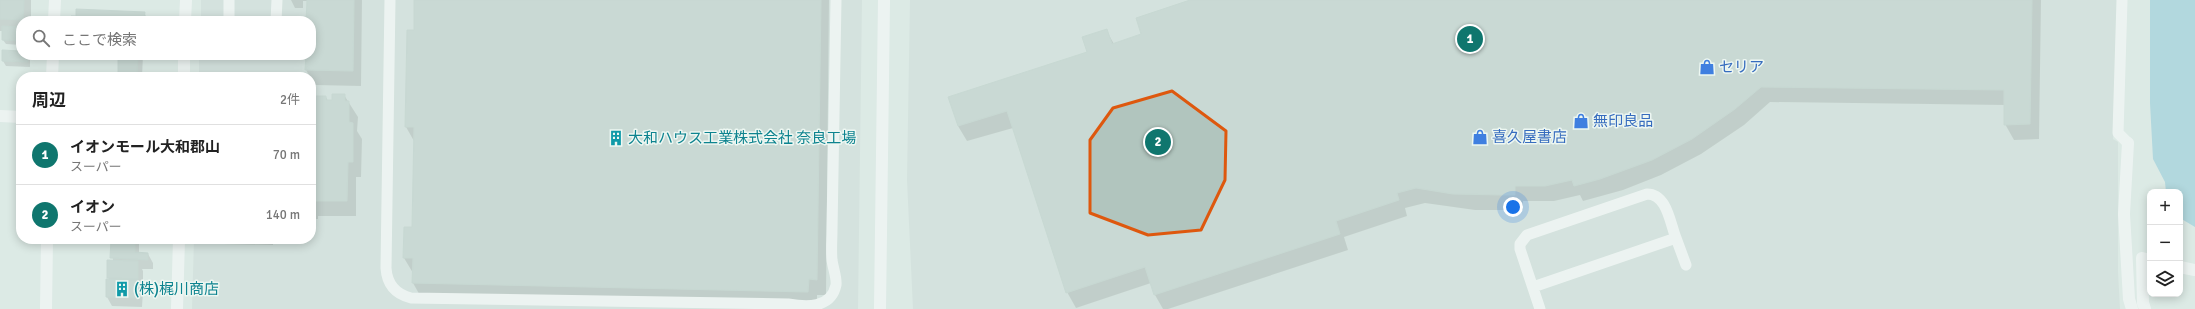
<!DOCTYPE html>
<html lang="ja">
<head>
<meta charset="utf-8">
<style>
  :root { --surface:#fff; --page:#f2f2f2; --text:#222; --muted:#767676; --line:#e0e0e0; --accent:#0f766e }
  body { margin:0; font-family:Signika,"Noto Sans JP",sans-serif; background:var(--page); color:var(--text) }
  .controls { position:absolute; right:12px; bottom:12px; display:grid; overflow:hidden; border-radius:8px; box-shadow:0 2px 10px #0003 }
  .controls button { width:36px; height:36px; display:grid; place-items:center; padding:0; border:0; border-bottom:1px solid var(--line); background:var(--surface); color:var(--text); font:20px sans-serif }
  .you { position:absolute; left:1513px; top:207px; width:14px; height:14px; margin:-10px; border:3px solid #fff; border-radius:50%; background:#1a73e8; box-shadow:0 0 0 6px #1a73e833 }
  .badge { display:grid; place-items:center; width:26px; height:26px; border-radius:50%; background:var(--accent); color:#fff; font-size:13px; font-weight:700 }
  .pin { position:absolute; translate:-50% -50%; border:2px solid #fff; box-shadow:0 1px 4px #0006 }
  .list { margin:0; padding:0; list-style:none }
  h2 { display:flex; justify-content:space-between; align-items:center; height:52px; margin:0; padding:0 16px; font-size:17px }
  h2 small { font-size:13px; font-weight:400; color:var(--muted) }
  .list li { display:grid; grid-template-columns:26px 1fr auto; gap:12px; align-items:center; box-sizing:border-box; height:60px; padding:0 16px; border-top:1px solid var(--line) }
  .list b { display:block; font-size:15px; white-space:nowrap }
  .list p { margin:0; font-size:13px; white-space:nowrap; color:var(--muted) }
  .list em { font-size:13px; font-style:normal; color:var(--muted) }
  .icon { flex:none; width:22px; height:22px; fill:none; stroke:currentColor; stroke-width:2; stroke-linecap:round; stroke-linejoin:round }
  .map { position:relative; flex:none; width:2195px; height:309px; overflow:hidden }
  .search { position:absolute; background:var(--surface); box-shadow:0 2px 10px #0003; left:16px; top:16px; width:300px; height:44px; display:flex; align-items:center; gap:10px; box-sizing:border-box; padding:0 14px; border-radius:16px; color:var(--muted); font-size:15px }
  .panel { position:absolute; background:var(--surface); box-shadow:0 2px 10px #0003; left:16px; top:72px; width:300px; height:172px; border-radius:16px }
  .map>svg:first-child { display:block }
  .built { fill:#cadad4 }
  .water { fill:#7ec3d6 }
  .shadow { fill:#0003 }
  .building { fill:#b1c5be; stroke:#aec4bc }
  .lines { fill:none; stroke-linecap:round; stroke-linejoin:round }
  .service { stroke:#fff; stroke-width:11 }
  .minor { stroke:#fff; stroke-width:12 }
  .tertiary { stroke:#fff; stroke-width:12 }
  .marked { fill:none; stroke:#de580e; stroke-width:3; stroke-linejoin:round }
  .labels { text-anchor:middle; stroke-width:3; stroke-linejoin:round; paint-order:stroke }
  .shop-label { font-size:15px; fill:#366cbe; stroke:#edf7f2; text-anchor:start }
  .culture-label { font-size:15px; fill:#0d838f; stroke:#edf7f2; text-anchor:start }
</style>
</head>
<body>
<div class="map">
<svg width="2195" height="309" viewBox="0 0 2195 309">
  <rect width="100%" height="100%" fill="#dceae5"/>
  <path class="built" d="M201 0H862L858 309H192L194 239H311V77H199V55H311V21H201Z
    M910 0H2118L2113 139 2118 142V272L2120 309H913L907 180Z"/>
  <path class="water" d="M2150 0H2195V227L2180 218V192H2166L2165 182 2153 159 2150 103Z"/>
  <path class="shadow" d="M0 0H31V21H21V45L6 44 3 40V31H0Z
    M291 0H362L361 86 315 85 306 70 307 55H311V21H307L308 1H303V8H295Z
    M415 0H829L826 295H817V307L422 299 413 283V273L404 258 413 228 414 141 406 127 415 31Z
    M1193 0H2041L2039 139 2014 140 2005 124V105L1770 102 1744 125 1701 154 1661 175 1623 190 1583 201 1580 195 1554 201H1523V210H1475L1425 203 1405 208 1407 216 1344 237 1348 250 1168 309H1163L1155 295 1151 283 1076 308 1067 292 1013 128 967 141 958 126 1088 53 1106 30 1114 44 1143 35Z
    M144 13 149 21H72Z
    M3 51 21 52V55H30V67L6 66 3 61Z
    M119 55H143L142 77H119Z
    M344 95 358 117 357 131 362 139 361 177H356V216H318V219H313L311 215V101L326 97 328 101H333Z
    M69 239H99V242L70 240Z
    M112 239H139V253L148 254 153 263V269H142L143 271V288H141L143 291 142 307 112 306 107 297 109 280 108 277 113 261Z
    M221 239H273V245L224 244Z"/>
  <path class="building" d="M0 0H24L23 20 0 19Z
    M307 0H354L353 71 305 70 306 55H311V21H306Z
    M414 0H821L817 280 809 279 808 292 412 283 413 258H403L404 227H412L414 127H405L407 30H414Z
    M1190 0H2032L2030 124 2004 125V90L1761 87 1735 109 1692 139 1652 160 1600 179 1574 186 1572 180 1545 186H1515V195H1503L1453 194 1416 188 1397 193 1399 200 1336 221 1340 234 1154 295 1145 267 1066 293 1007 111 958 126 948 97 1087 52 1082 37 1107 29 1112 44 1141 34 1136 18Z
    M76 9 145 12 144 21H71V16H76Z
    M2 26 21 27V41L2 40Z
    M2 50 21 51V55H28V62L2 61Z
    M118 55H138L137 77H118Z
    M332 94H345V101H349V122L353 123V162H348L347 201H311V100H316V96H326V100H332Z
    M111 239H135V252L148 253V260L110 258Z
    M107 260 138 261V279L107 278Z
    M106 279 138 280 137 298 106 297Z"/>
  <g class="lines">
    <path class="service" d="M390 0 386 268C387 284 395 294 411 298L788 304C806 307 831 309 836 285 837 278 833 268 832 260 831 250 832 240 832 229L836 0
      M2122 0 2118 133 2128 143
      M229 21V0
      M276 21 277 0
      M1676 238 1686 265
      M1533 287 1676 238C1670 223 1667 194 1647 194L1527 235 1520 244V249L1540 309"/>
    <path class="minor" d="M54 21 55 0
      M52 77 53 55
      M0 116 21 117
      M2128 143 2124 214 2129 299 2132 309
      M2180 267 2195 270
      M46 309 47 239
      M2145 309 2143 303 2142 258 2150 260"/>
    <path class="tertiary" d="M185 21 186 0
      M184 77V55
      M177 309 179 239
      M880 309 884 0"/>
  </g>
  <path d="M0 0H2195V309H0ZM1172 91 1226 131 1225 180 1201 230 1148 235 1090 213V140L1113 108Z" fill="#dceae5" fill-opacity=".55" fill-rule="evenodd"/>
  <path class="marked" d="M1172 91 1226 131 1225 180 1201 230 1148 235 1090 213V140L1113 108Z"/>
  <defs>
    <symbol id="shop-bare" viewBox="-9 -9 18 18"><path d="M-5-2.5h2.3a2.7 3.5 0 0 1 5.4 0H5L5.5 6h-11ZM-1.5-2.5h3a1.5 2.3 0 0 0-3 0Z" fill="#3f7fe0" stroke="#edf7f2" stroke-width="2.5" paint-order="stroke"/></symbol>
    <symbol id="building-bare" viewBox="-9 -9 18 18"><path d="M-4-6H4V6H1V3H-1V6H-4ZM-2.5-4.3h1.7v1.8h-1.7ZM.8-4.3h1.7v1.8H.8ZM-2.5-1h1.7V.8h-1.7ZM.8-1h1.7V.8H.8Z" fill="#0f9aa8" stroke="#edf7f2" stroke-width="2.5" paint-order="stroke"/></symbol>
  </defs>
  <g fill-rule="evenodd">
    <use href="#shop-bare" x="1696" y="56" width="22" height="22"/>
    <use href="#shop-bare" x="1570" y="110" width="22" height="22"/>
    <use href="#shop-bare" x="1469" y="126" width="22" height="22"/>
    <use href="#building-bare" x="605" y="127" width="22" height="22"/>
    <use href="#building-bare" x="111" y="278" width="22" height="22"/>
  </g>
  <g class="labels">
    <g class="shop-label">
      <text x="1719" y="72">セリア</text>
      <text x="1593" y="126">無印良品</text>
      <text x="1492" y="142">喜久屋書店</text>
    </g>
    <g class="culture-label">
      <text x="628" y="143">大和ハウス工業株式会社 奈良工場</text>
      <text x="134" y="294">(株)梶川商店</text>
    </g>
  </g>
</svg>
<div class="controls">
<button>+</button>
<button>−</button>
<button><svg class="icon" aria-label="layers" viewBox="0 0 24 24"><path d="M12 4l9 5-9 5-9-5zM3 14l9 5 9-5"/></svg></button>
</div>
<div class="you"></div>
<div class="pin badge" style="left:1470px;top:39px">1</div>
<div class="pin badge" style="left:1158px;top:142px">2</div>
<div class="search"><svg class="icon" aria-label="search" viewBox="0 0 24 24"><circle cx="10" cy="10" r="6"/><path d="M15 15l6 6"/></svg>ここで検索</div>
<section class="panel">
<h2>周辺<small>2件</small></h2>
<ul class="list">
<li><span class="badge">1</span><div><b>イオンモール大和郡山</b><p>スーパー</p></div><em>70 m</em></li>
<li><span class="badge">2</span><div><b>イオン</b><p>スーパー</p></div><em>140 m</em></li>
</ul>
</section>
</div>
</body>
</html>
